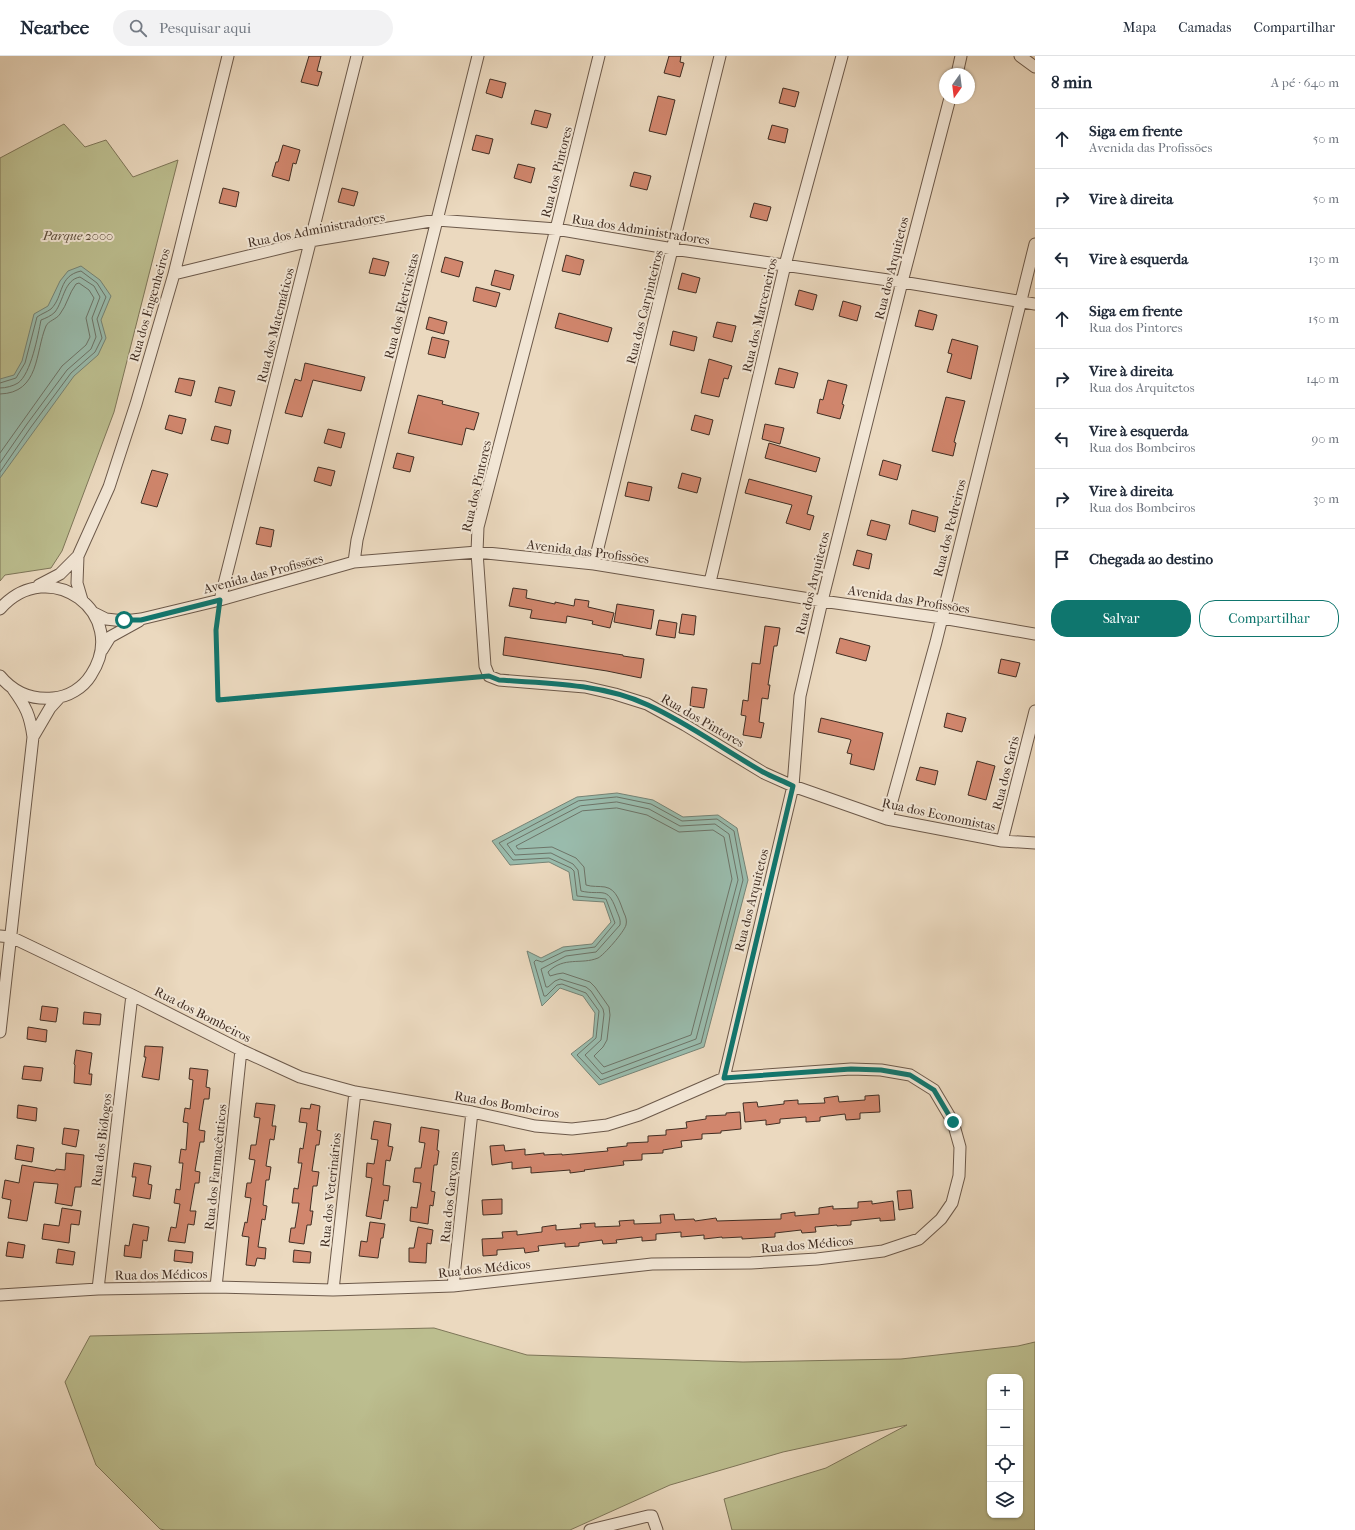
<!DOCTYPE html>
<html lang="pt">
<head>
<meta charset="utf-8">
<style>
  :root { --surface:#fff; --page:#f2f2f3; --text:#1f2937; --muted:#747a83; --line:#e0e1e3; --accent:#0f766e }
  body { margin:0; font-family:"IM FELL French Canon",serif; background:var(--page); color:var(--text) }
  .controls { position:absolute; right:12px; bottom:12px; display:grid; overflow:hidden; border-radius:8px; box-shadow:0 1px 3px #0004 }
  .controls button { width:36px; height:36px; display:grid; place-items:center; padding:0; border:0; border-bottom:1px solid var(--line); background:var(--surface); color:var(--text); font:20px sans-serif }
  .compass { position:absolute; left:939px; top:12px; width:36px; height:36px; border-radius:50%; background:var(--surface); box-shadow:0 1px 3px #0004; rotate:194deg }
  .stop { position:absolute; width:12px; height:12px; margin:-9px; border:3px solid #0f766e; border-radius:50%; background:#fff }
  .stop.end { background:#0f766e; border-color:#fff; box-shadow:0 1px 4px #0008 }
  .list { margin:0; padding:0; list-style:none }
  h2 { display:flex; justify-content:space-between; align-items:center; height:52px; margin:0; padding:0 16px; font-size:17px }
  h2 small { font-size:13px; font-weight:400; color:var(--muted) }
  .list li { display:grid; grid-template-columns:26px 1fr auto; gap:12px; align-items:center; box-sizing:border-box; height:60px; padding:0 16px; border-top:1px solid var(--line) }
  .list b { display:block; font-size:15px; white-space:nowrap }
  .list p { margin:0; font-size:13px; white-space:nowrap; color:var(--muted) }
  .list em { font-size:13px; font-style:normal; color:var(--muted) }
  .actions { display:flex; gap:8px; padding:12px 16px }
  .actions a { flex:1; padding:9px 0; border:1px solid var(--accent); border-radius:16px; text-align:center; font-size:14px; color:var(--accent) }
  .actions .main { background:var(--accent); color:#fff }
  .icon { flex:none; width:22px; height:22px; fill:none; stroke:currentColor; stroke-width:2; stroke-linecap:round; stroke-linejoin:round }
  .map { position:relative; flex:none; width:1035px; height:1474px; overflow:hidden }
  header { display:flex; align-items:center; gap:24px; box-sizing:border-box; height:56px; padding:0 20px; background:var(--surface); border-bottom:1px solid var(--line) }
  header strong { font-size:19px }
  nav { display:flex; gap:22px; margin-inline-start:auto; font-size:14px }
  .search { width:280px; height:36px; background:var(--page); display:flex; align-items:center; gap:10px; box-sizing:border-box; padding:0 14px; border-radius:22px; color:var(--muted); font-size:15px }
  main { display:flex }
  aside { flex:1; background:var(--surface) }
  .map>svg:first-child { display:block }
  .green { fill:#bcbe8f; stroke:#7e7659; fill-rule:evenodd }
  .water { fill:#99bbac; stroke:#768375 }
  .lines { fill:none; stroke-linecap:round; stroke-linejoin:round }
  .shore { stroke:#6d7468; stroke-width:1 }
  .building { fill:#d1866d; stroke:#412e23 }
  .street-casing { stroke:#6c594a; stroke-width:13 }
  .path { stroke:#412e23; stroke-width:2.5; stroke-dasharray:1 2; stroke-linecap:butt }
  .street { stroke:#f2e6d5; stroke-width:11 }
  .route { stroke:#0f766e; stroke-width:5 }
  .labels { text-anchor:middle; stroke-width:4; stroke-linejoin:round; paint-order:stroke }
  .street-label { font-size:13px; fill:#412e23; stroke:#f2e6d5 }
  .park-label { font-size:13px; font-style:italic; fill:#5a4b39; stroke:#f2e6d5 }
</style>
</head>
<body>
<header>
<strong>Nearbee</strong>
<div class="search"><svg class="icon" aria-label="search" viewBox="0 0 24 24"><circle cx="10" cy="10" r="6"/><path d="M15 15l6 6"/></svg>Pesquisar aqui</div>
<nav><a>Mapa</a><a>Camadas</a><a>Compartilhar</a></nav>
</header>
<main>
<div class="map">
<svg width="1035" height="1474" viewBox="0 0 1035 1474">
  <rect width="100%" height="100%" fill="#ebd9bf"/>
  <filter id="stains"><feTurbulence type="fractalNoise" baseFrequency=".005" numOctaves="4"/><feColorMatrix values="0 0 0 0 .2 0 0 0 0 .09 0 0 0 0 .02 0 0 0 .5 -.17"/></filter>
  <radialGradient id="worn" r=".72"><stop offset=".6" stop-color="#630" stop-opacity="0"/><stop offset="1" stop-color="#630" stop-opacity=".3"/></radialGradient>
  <path class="green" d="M64 68 85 91 106 84 133 121 178 104 114 356 62 495 51 512 5 519 0 525V102Z
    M434 1272 527 1299 743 1306 901 1303 1018 1290 1035 1286V1474H732L724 1443 826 1412 907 1369 783 1396 670 1429 570 1474H165L160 1473 96 1409 65 1326 90 1280ZM990 1321H1020V1459H990Z"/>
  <path class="water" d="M81 210 100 224 111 240 101 264 106 282 98 299 74 320 0 422V323L14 319 22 305 34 258 48 250 60 225 68 215Z
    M617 737 653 744 683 761 718 759 737 772 748 824 704 991 599 1029 571 998 593 981 595 957 583 940 560 932 542 950 527 895 541 902 563 891 592 888 611 866 604 846 573 844 569 816 549 806 510 809 492 785 577 741Z"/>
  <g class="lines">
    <path class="shore" d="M0 327 16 322 25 307 37 261C41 258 47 256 51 253 64 240 58 220 81 215L97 227 106 241 97 263 102 282 95 296 71 317 31 371 0 416
      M0 332C6 332 13 330 18 327 31 318 38 279 41 264 46 262 51 260 55 256 64 244 64 224 80 221L94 230 100 241 92 262 96 281 91 293 67 314 27 368 0 407
      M0 338C40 337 35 296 46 270 48 265 57 263 60 258 67 249 69 237 76 228L79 227 89 234 94 242 86 262 90 281 86 289 62 310 0 397
      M617 741 651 748 682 765 717 763 734 775 743 824 701 987 601 1024 577 999 596 982 599 955 586 937 562 928 557 929 546 940H544L534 906 536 904 542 906 565 895 595 891 615 867 606 843 577 840 574 815 571 812 549 802 513 804 499 787 578 745Z
      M617 746 649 753 680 770 715 768 729 778 738 824 696 983 602 1018 585 999 601 984 604 958 603 953 591 935 586 931 560 923 555 925 548 931H546L541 913 566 900 596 896 620 869C621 863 618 859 616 853 607 829 602 840 581 835L578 814 573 808 551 797 515 799 507 788 580 750Z
      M617 752 647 759 679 776 713 774 724 781 732 823 691 979 604 1011 594 1000 603 991 607 984 610 959 609 951 595 931 590 926 563 917 557 918 550 920 548 916C564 900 581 909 598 902 604 899 624 876 626 869 627 865 626 861 624 857 620 847 617 833 605 831 599 830 592 831 586 829L584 811 576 802 552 791 518 793 516 790 582 755Z"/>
  </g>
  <path class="building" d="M309 0H321L317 15 322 16 318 30 301 26Z
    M669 0H681L680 6 684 7 680 21 664 17Z
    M490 23 506 27 502 42 486 37Z
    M783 32 799 36 795 51 779 47Z
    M658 40 675 44 666 79 649 75Z
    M535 54 551 58 547 72 531 68Z
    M772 69 788 73 785 87 768 83Z
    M476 79 493 83 489 98 472 94Z
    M283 89 300 94 296 108 293 107 289 125 272 120 276 106H278Z
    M518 108 535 112 531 127 514 122Z
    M634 116 651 120 647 134 630 130Z
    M223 132 239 136 236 151 219 147Z
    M342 132 358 136 354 150 338 146Z
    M754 147 771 151 767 165 750 161Z
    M566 199 584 204 580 219 562 215Z
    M445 201 463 206 459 221 441 216Z
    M373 202 389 206 385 220 369 217Z
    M495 214 514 219 510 234 491 229Z
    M682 217 700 222 696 237 678 233Z
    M476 231 500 237 496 251 473 245Z
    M799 234 817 239 813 254 795 249Z
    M843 245 861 250 857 265 839 260Z
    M919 254 937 259 933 274 915 270Z
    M559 257 612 272 608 286 555 272Z
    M429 261 447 266 444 278 426 273Z
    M717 266 736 270 732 286 713 281Z
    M673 275 697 281 694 295 670 289Z
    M432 281 449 285 445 302 428 298Z
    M952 283 978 290 971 323 947 316 952 298 948 297Z
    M709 303 732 310 728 323 724 322 719 341 701 337Z
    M305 307 365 321 361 335 313 324 302 361 285 357 295 323 301 325Z
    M779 312 798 317 794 332 775 328Z
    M179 322 195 325 191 340 175 336Z
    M828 324 847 329 842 348 844 349 840 363 817 357 820 343 823 344Z
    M219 331 235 335 231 350 215 346Z
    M418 339 443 345 442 348 479 357 474 374 466 372 462 389 408 377Z
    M946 341 965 345 954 386 956 387 953 400 932 395Z
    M169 359 186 363 182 378 165 373Z
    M695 359 713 364 709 379 691 374Z
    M765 368 784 372 780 388 762 383Z
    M215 370 231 374 228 388 211 384Z
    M328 373 345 377 341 392 324 387Z
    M769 387 820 402 816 416 765 402Z
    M397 397 414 401 410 416 393 412Z
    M883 404 901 409 897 424 879 419Z
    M318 411 335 415 331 430 314 425Z
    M152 414 168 418 157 451 141 447Z
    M682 417 701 422 697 437 678 432Z
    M749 423 812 440 807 458 814 460 810 474 786 467 792 449 745 437Z
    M628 426 652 431 649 445 625 440Z
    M912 454 938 461 935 476 909 468Z
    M871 464 890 469 886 484 867 479Z
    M260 471 274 474 271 491 256 488Z
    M857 494 872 498 869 513 853 509Z
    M513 532 527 534 526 542 555 548V546L574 550 575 543 589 545 588 551 614 557 610 572 592 568 593 565 567 560 566 567 530 562 532 554 509 550Z
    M617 548 654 554 651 573 614 566Z
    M682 558 696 560 694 579 679 577Z
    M659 564 677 567 675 582 656 579Z
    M765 570 780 572 777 590H774L768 629H770L768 643 762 642 759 666 764 667 761 682 743 679 746 660 741 659 743 644 748 645 752 607 760 608Z
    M505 581 623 599V600L644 603 641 622 607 615 503 599Z
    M840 582 870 590 866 605 836 597Z
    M1001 603 1020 607 1016 621 998 617Z
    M692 631 707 633 704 652 690 650Z
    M947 657 966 662 962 676 944 671Z
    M821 662 883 677 874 714 850 708 852 698 847 697 851 684 849 683 818 676Z
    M977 705 995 710 986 744 968 739Z
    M920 711 938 715 935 729 916 724Z
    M42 950 58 952 56 966 40 964Z
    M84 956 101 958 100 969 83 968Z
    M28 971 47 974 46 986 27 983Z
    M145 990 163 991 159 1024 142 1021 146 1001H144Z
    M76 994 92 997 89 1018H92L91 1029 74 1027 75 1009 74 1008Z
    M24 1010 43 1012 41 1025 22 1023Z
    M190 1012 208 1014 206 1031 210 1032 209 1043H204L199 1074 205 1075 204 1086H200L195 1115 200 1116 199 1127H195L190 1155H196L194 1169 188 1168 185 1187 168 1185 171 1171 176 1172 180 1148 174 1147 176 1133 180 1134 183 1107H179L181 1093 186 1094 188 1067 183 1066 185 1052 190 1053 193 1024 189 1023Z
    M879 1039 880 1056 860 1057V1063L846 1064 845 1058 820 1061V1065L806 1066V1061L780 1063V1067L766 1069V1064L745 1066 743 1047 757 1046 758 1051 784 1048V1045L798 1044V1048L825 1047 824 1042 838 1040 839 1046 865 1044V1040Z
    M256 1047 275 1049 272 1070H276L274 1084 270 1083 266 1110 271 1111 269 1124H266L263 1149 267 1150 265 1164 262 1163 258 1191 266 1192 265 1203 257 1202 255 1210 246 1209 249 1181 242 1180 245 1166 247 1167 251 1142 245 1141 247 1127H251L255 1104 249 1103 251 1089H256L260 1062 254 1061Z
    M311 1048 320 1050 317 1074 321 1075 319 1089H316L312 1115 319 1116 317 1130H313L310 1155H313L311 1169H307L304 1188 289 1186 291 1172H295L299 1147H292L294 1132 298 1133 302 1107H298L300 1092 303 1093 307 1067 299 1066 301 1052 310 1053Z
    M18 1049 37 1052 36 1065 17 1062Z
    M740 1056 741 1073 721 1075V1077L702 1078V1083L681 1085 682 1091 663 1094V1097L642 1098V1104L623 1105 624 1109 584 1114 585 1115 570 1117V1114L531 1117V1111L512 1113V1106L492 1109 490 1090 504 1089 505 1095 525 1093V1099L544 1097V1099L562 1098V1099L608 1095 607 1092 627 1090V1087L648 1086V1080L666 1079V1074L687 1072 686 1066 706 1063V1060L726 1059V1057Z
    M374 1065 391 1068 388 1090 393 1091 390 1105 386 1104 383 1129 390 1130 388 1145 384 1144 381 1163 366 1160 372 1122 366 1121 367 1107 374 1108 378 1084 371 1083Z
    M421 1071 439 1074 437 1094 439 1095 437 1109H434L431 1135 435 1136 433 1150 430 1149 428 1168 410 1165 411 1151 417 1152 421 1127 413 1126 415 1112H421L425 1087 419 1086Z
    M64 1072 79 1074 76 1091 62 1088Z
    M17 1089 34 1092 32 1106 15 1103Z
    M66 1097 84 1099 81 1131H75L72 1150 55 1147 58 1128 34 1126 27 1165 8 1162 11 1144 2 1142 5 1124 19 1127 22 1109 55 1115 56 1113 65 1114Z
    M134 1107 151 1110 148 1128 152 1129 150 1143 133 1140 136 1121H132Z
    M911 1134 913 1152 899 1154 897 1135Z
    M502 1143V1158L483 1159 482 1144Z
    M872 1145V1148L893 1145 895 1164 880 1165V1162L851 1165V1169L837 1170V1169L815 1171 816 1176 802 1177 801 1174 775 1177V1181L742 1183V1181L722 1182V1181L704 1183V1179L681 1181V1176L656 1178V1184L642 1185V1181L616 1184 617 1187 603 1188 602 1184 579 1187V1190L565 1191V1187L538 1190 539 1195 525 1197 524 1192 497 1194V1199L483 1200 482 1183 503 1182 502 1176 517 1175V1179L542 1176V1171L556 1169V1174L581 1172 580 1168 595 1167V1171L620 1170 619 1165 634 1164V1168L661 1167 660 1159 674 1158 675 1164 694 1163 695 1165 716 1162 717 1165 781 1163V1158L795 1156V1160L819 1158V1152L833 1150V1153L858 1152V1146Z
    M62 1152 81 1155 79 1169 71 1168 69 1187 42 1183 44 1168 59 1170Z
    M370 1166 385 1168 383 1182H381L378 1202 359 1200 361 1185 367 1186Z
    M133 1168 149 1171 147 1185 143 1184 141 1202 124 1200 125 1189 129 1190Z
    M418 1171 433 1174 431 1188 427 1187 426 1207 409 1206V1192H414Z
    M8 1186 25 1189 23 1202 6 1200Z
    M58 1193 75 1196 73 1209 56 1207Z
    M175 1194 193 1196 192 1207 174 1205Z
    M294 1194 311 1196 310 1207 293 1206Z"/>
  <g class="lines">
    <defs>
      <path id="street" d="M599 0 556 173 478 471 477 496 485 610 489 620 499 624 585 631 615 638 647 648 685 669 764 717 793 730 887 763 1002 785 1035 787
        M1020 0 1035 11
        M957 18 961 0
        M174 218 310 185 437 164 556 173 673 193 902 226 1035 248
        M354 506 357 484 478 0
        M594 508 720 0
        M710 526 785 209 842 0
        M39 529 60 518 78 500
        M82 544 77 527 78 500 109 431 136 348 174 218 228 0
        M220 544 357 0
        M0 553C49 497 131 558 91 619 83 632 68 641 53 642 32 644 14 637 0 620
        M94 557 106 563 124 565 141 563 220 544 354 506 477 496 594 508 822 545 942 562 1035 578
        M102 594 110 581 139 565
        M33 681 50 652 59 642
        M887 763 936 586 1035 188
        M1002 785 1035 655
        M0 880 11 881 132 939 241 994 300 1021 355 1036 472 1056 535 1070 572 1073 607 1069 639 1059 724 1022 851 1013 881 1014 910 1019 934 1034 953 1066 960 1091 959 1120 952 1147 941 1163 919 1183 883 1195 817 1203 751 1207 652 1208 453 1230 333 1234 216 1231 98 1233 0 1239
        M0 976 33 681C30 659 26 651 13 633
        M724 1022 793 730 800 640 822 545 902 226 950 42
        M453 1230 472 1056
        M216 1231 241 994
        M98 1233 132 939
        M333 1234 355 1036
        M590 1474 648 1460H652L657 1474"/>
    </defs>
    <use href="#street" class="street-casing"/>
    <path class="path" d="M219 556 216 574 218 645 477 621"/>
    <use href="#street" class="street"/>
  </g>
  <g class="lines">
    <path class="route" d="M124 564H141L220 544 216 574 218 644 489 620 499 624C548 627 603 628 648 649 688 667 724 694 763 716 772 721 783 725 793 730L724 1022 851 1013 881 1014 910 1019 934 1034 953 1066"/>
  </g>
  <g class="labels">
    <g class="street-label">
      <text transform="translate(556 116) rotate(-76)" y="5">Rua dos Pintores</text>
      <text transform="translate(316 173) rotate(-11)" y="5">Rua dos Administradores</text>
      <text transform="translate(641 173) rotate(9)" y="5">Rua dos Administradores</text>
      <text transform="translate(891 212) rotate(-76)" y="5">Rua dos Arquitetos</text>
      <text transform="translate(149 249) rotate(-74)" y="5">Rua dos Engenheiros</text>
      <text transform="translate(401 250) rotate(-76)" y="5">Rua dos Eletricistas</text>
      <text transform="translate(644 251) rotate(-76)" y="5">Rua dos Carpinteiros</text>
      <text transform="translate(759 259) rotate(-77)" y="5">Rua dos Marceneiros</text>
      <text transform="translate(275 269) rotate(-76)" y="5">Rua dos Matemáticos</text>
      <text transform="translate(476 430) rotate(-77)" y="5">Rua dos Pintores</text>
      <text transform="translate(949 472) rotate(-76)" y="5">Rua dos Pedreiros</text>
      <text transform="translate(588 495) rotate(7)" y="5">Avenida das Profissões</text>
      <text transform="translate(263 517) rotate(-15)" y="5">Avenida das Profissões</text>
      <text transform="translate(812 527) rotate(-76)" y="5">Rua dos Arquitetos</text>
      <text transform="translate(909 543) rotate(9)" y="5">Avenida das Profissões</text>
      <text transform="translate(703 664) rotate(30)" y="5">Rua dos Pintores</text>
      <text transform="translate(1005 717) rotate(-76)" y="5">Rua dos Garis</text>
      <text transform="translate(939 758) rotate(12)" y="5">Rua dos Economistas</text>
      <text transform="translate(751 844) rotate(-76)" y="5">Rua dos Arquitetos</text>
      <text transform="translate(203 958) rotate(27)" y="5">Rua dos Bombeiros</text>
      <text transform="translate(507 1048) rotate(10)" y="5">Rua dos Bombeiros</text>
      <text transform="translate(101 1084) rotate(-83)" y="5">Rua dos Biólogos</text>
      <text transform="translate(215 1111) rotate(-84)" y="5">Rua dos Farmacêuticos</text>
      <text transform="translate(330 1134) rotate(-84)" y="5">Rua dos Veterinários</text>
      <text transform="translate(449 1141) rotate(-84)" y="5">Rua dos Garçons</text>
      <text transform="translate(807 1188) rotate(-5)" y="5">Rua dos Médicos</text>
      <text transform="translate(484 1212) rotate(-6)" y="5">Rua dos Médicos</text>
      <text transform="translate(161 1218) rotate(-1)" y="5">Rua dos Médicos</text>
    </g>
    <g class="park-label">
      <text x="78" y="184">Parque 2000</text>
    </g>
  </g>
  <rect width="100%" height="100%" filter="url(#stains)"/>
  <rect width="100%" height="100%" fill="url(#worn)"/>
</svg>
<div class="controls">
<button>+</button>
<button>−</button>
<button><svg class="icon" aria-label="locate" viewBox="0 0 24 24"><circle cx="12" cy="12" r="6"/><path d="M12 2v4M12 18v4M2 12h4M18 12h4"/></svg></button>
<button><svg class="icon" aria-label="layers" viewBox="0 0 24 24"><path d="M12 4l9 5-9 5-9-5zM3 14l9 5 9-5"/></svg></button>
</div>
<svg class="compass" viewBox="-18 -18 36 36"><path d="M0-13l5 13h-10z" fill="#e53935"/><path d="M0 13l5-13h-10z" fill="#747a83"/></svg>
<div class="stop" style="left:124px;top:564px"></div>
<div class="stop end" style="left:953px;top:1066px"></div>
</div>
<aside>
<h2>8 min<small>A pé · 640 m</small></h2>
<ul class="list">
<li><svg class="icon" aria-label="ahead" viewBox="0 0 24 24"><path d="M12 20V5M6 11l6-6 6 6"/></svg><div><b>Siga em frente</b><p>Avenida das Profissões</p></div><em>50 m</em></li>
<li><svg class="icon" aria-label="right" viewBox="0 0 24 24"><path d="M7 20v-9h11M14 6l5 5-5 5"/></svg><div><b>Vire à direita</b></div><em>50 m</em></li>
<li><svg class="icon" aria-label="left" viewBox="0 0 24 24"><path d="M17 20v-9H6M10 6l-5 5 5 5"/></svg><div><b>Vire à esquerda</b></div><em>130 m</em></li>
<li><svg class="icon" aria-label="ahead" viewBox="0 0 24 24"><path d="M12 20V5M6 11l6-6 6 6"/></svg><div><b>Siga em frente</b><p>Rua dos Pintores</p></div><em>150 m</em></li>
<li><svg class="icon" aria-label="right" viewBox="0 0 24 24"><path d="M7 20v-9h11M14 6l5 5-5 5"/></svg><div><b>Vire à direita</b><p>Rua dos Arquitetos</p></div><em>140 m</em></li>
<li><svg class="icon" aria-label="left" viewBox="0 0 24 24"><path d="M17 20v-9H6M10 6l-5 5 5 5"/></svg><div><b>Vire à esquerda</b><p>Rua dos Bombeiros</p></div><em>90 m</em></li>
<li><svg class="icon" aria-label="right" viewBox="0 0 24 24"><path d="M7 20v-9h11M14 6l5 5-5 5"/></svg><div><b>Vire à direita</b><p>Rua dos Bombeiros</p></div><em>30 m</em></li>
<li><svg class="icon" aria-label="arrive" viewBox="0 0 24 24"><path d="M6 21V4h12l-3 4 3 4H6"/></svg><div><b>Chegada ao destino</b></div></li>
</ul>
<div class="actions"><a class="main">Salvar</a><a>Compartilhar</a></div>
</aside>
</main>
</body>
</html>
